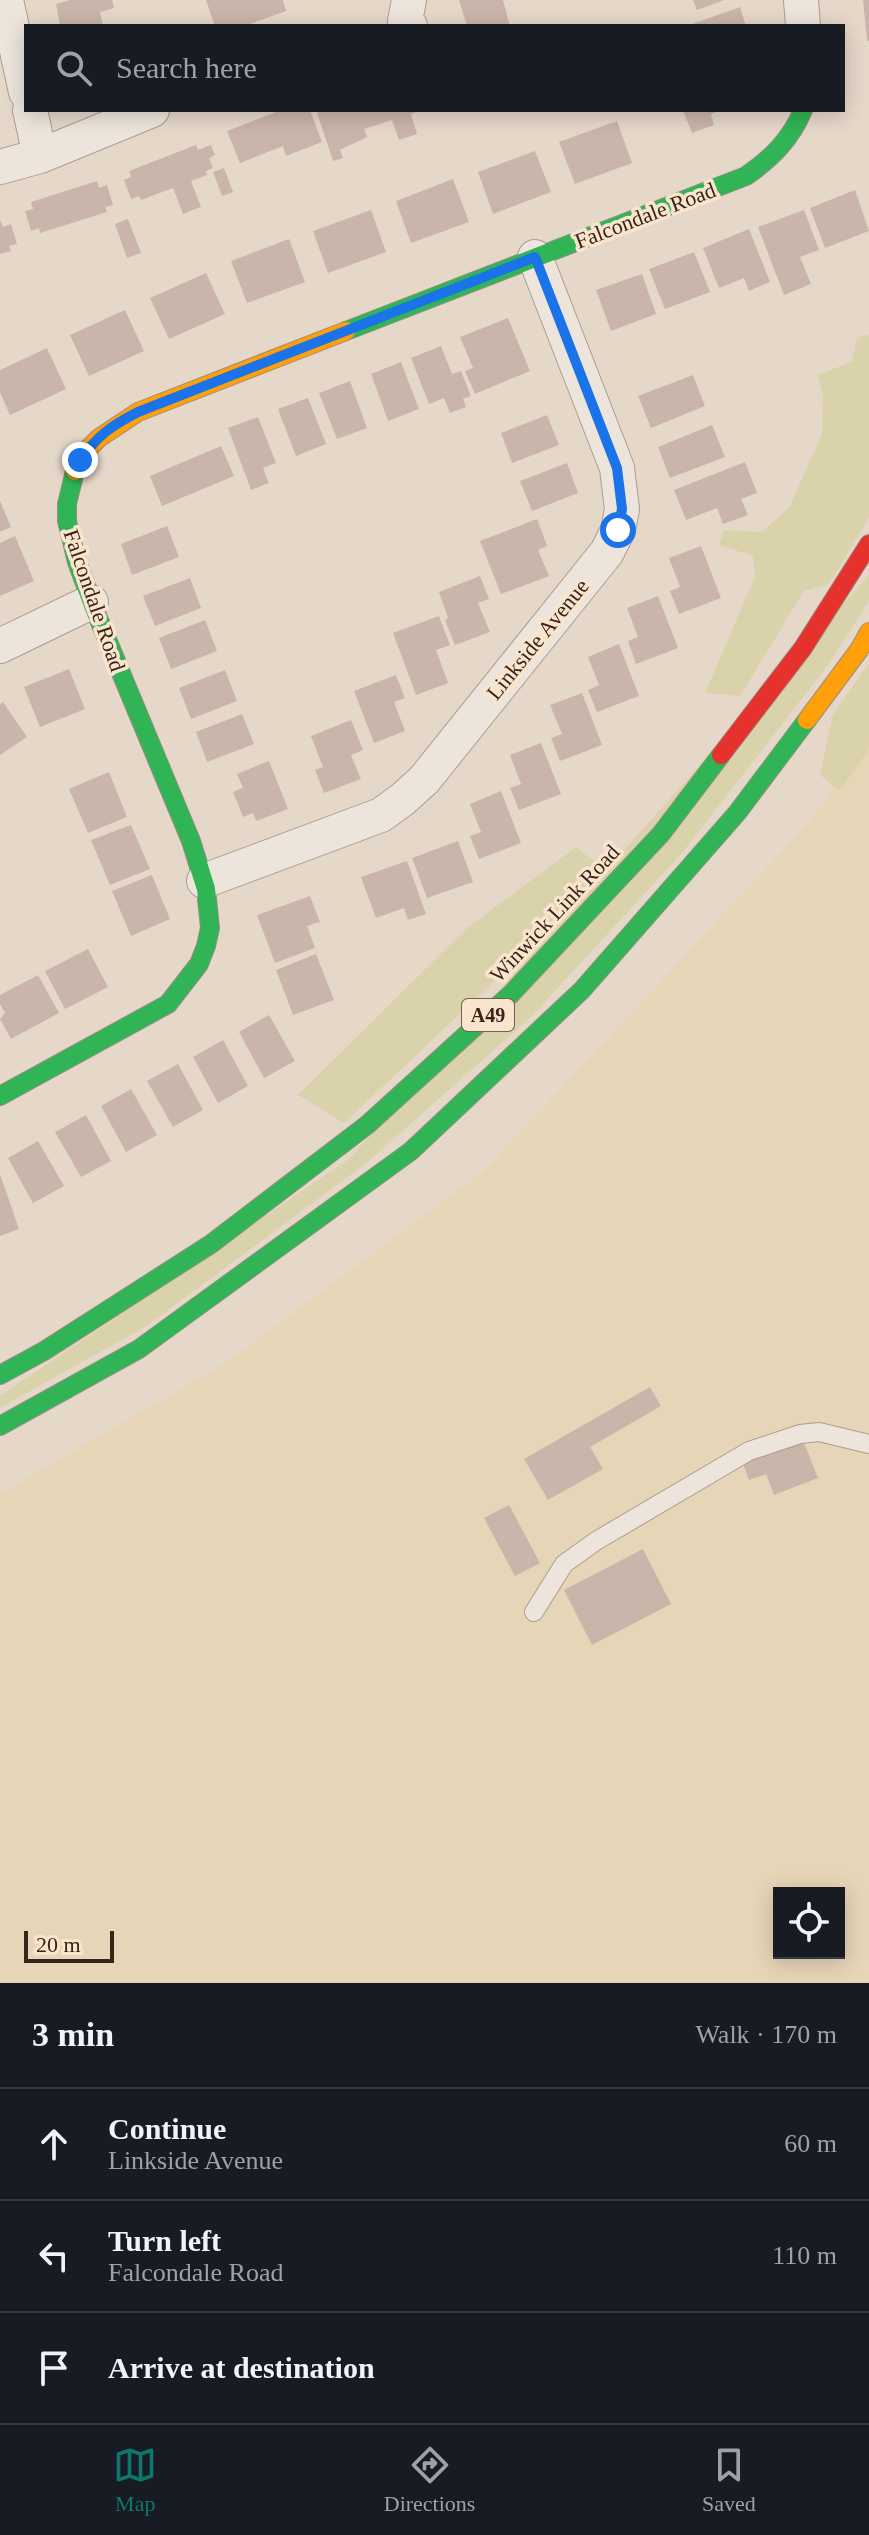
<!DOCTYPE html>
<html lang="en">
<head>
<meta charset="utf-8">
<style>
  :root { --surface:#171b24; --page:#20242c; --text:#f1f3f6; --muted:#9ea1a6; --line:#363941; --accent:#0f766e }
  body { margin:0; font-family:"Times New Roman",serif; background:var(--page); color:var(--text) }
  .controls { position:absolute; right:24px; bottom:24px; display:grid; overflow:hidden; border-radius:0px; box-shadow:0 4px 20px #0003 }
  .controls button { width:72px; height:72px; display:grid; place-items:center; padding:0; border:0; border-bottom:2px solid var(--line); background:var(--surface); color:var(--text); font:40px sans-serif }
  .scale { position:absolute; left:24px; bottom:20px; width:90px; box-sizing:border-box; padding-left:8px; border:4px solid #39241a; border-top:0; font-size:22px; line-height:28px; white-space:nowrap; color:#39241a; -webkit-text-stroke:6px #f9e5cd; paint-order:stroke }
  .stop { position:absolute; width:24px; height:24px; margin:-18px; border:6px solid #1a73e8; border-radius:50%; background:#fff }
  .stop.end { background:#1a73e8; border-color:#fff; box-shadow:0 2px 8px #0008 }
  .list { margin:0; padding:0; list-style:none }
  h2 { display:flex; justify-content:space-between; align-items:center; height:104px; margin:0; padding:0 32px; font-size:34px }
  h2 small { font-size:26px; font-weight:400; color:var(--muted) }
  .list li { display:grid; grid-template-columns:52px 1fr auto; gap:24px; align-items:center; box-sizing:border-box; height:112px; padding:0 32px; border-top:2px solid var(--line) }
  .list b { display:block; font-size:30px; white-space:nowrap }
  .list p { margin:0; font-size:26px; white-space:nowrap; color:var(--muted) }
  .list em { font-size:26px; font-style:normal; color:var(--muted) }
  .icon { flex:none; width:44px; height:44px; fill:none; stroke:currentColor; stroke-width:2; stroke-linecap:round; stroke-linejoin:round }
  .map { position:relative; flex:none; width:869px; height:1983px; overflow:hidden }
  .search { position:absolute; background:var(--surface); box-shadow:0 4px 20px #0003; left:24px; right:24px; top:24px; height:88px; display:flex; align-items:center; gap:20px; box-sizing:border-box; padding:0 28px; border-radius:0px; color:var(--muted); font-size:30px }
  .sheet { height:440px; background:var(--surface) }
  nav { display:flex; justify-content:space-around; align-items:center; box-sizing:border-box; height:112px; border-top:2px solid var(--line); background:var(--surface); font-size:22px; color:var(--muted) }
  nav a { display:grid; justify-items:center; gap:4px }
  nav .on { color:var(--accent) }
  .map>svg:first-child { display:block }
  .farmland { fill:#e7d5b7; fill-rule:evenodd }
  .green { fill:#dad2aa }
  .building { fill:#cab5aa }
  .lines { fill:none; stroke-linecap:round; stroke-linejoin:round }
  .lane-casing { stroke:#aa9d93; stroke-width:20 }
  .street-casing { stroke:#aa9d93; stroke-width:36 }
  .fast-casing { stroke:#9a8d83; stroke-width:20 }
  .slow-casing { stroke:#9a8d83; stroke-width:20 }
  .jam-casing { stroke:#9a8d83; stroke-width:20 }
  .lane { stroke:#ede5db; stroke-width:18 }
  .street { stroke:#ede5db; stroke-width:34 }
  .fast { stroke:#30b455; stroke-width:18 }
  .slow { stroke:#ff9f0a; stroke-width:18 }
  .jam { stroke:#e5322d; stroke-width:18 }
  .route { stroke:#1a73e8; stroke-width:10 }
  .labels { text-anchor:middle; stroke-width:7; stroke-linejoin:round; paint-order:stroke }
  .shield { fill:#f9e5cd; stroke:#735e50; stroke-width:2 }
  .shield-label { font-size:20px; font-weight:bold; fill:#39241a }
  .street-label { font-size:22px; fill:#39241a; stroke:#f9e5cd }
</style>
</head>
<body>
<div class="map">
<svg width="869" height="1983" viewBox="0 0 869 1983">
  <rect width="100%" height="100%" fill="#e6d8c9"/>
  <path class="farmland" d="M869 737V1983H0V1494L227 1362 483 1172 813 818ZM779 1893H839V1953H779Z"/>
  <path class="green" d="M869 335V517L829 584 804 591 740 696 705 693 755 576 753 556 719 545 724 530 761 532 789 508 822 434 823 394 817 375 852 362 857 337Z
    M869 575V601L828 665 682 853 530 1018 364 1165 148 1325 0 1408V1396L349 1159Z
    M869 663V749L840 791 820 775 833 714Z
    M576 847 602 867 547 932 344 1123 298 1095 467 928Z"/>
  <path class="building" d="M70 0H112L114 8 100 12 103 26H60L56 4Z
    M206 0H283L286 11 244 26H215Z
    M459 0H503L510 26H467Z
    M693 0H724L697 10Z
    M863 0H869V41H867Z
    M740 7 746 26H687Z
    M281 110H310L322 142 286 156 283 146 240 163 227 131Z
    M326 110H420L411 114 417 134 399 140 392 120 364 129 367 137 340 150 343 158 333 161 317 113Z
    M683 110H721L711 114 714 125 692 133Z
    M617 121 632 163 575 184 559 142Z
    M196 145 198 150 211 145 215 155 209 158 213 168 206 171 207 175 191 181 201 207 183 214 173 188 141 200 139 196 131 199 124 180 131 177 129 171Z
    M535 151 551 192 493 214 478 172Z
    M224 168 233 192 222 196 213 172Z
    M453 179 469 222 411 243 396 201Z
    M97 181 99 188 107 185 113 205 105 207 107 212 40 233 39 228 31 231 25 211 33 209 31 202Z
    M855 190 869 231 825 248 810 208Z
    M371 210 386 252 328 273 313 231Z
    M804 210 819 250 800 257 811 284 784 295 758 227Z
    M128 219 141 253 127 258 115 224Z
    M0 220 3 227 11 224 17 244 9 246 11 251 0 254Z
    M749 229 770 282 749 291 744 278 719 288 703 248Z
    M289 239 305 282 247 303 231 261Z
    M694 252 710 292 665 309 649 269Z
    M206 273 225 314 169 339 150 298Z
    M642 274 656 314 611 331 596 290Z
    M125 310 144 351 89 376 70 335Z
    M508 318 530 371 475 394 465 371 473 368 460 337Z
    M441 346 452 374 461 371 471 396 463 399 466 407 450 413 444 398 429 404 411 358Z
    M47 348 66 389 10 415 0 392V370Z
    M401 362 419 409 388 421 371 374Z
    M693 375 705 406 651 428 638 396Z
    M350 381 367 428 337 439 319 393Z
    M308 398 326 444 296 456 278 409Z
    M547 415 559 445 512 463 501 433Z
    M258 417 276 463 263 468 269 483 251 490 228 428Z
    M712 425 725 457 670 478 658 447Z
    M221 446 234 476 162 506 150 476Z
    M745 462 757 493 741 499 748 515 723 524 717 508 686 520 674 490Z
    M567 463 578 493 532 511 520 481Z
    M0 501 11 527 0 532Z
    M537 519 547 546 538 550 549 576 501 594 480 541Z
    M167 526 179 557 132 575 121 544Z
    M15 536 34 581 0 596V543Z
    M701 546 721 598 679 614 670 591 680 587 669 558Z
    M480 576 489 599 478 603 490 632 455 645 445 620 448 618 439 592Z
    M190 578 201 608 155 626 143 596Z
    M658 596 678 648 636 664 628 641 638 637 627 608Z
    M439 616 450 645 436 650 448 683 416 695 393 633Z
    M205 620 217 651 171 669 159 638Z
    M619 644 639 696 597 712 588 690 599 685 588 657Z
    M69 669 85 709 40 727 24 687Z
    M225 670 237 701 191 719 179 688Z
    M396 675 405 698 394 702 405 731 374 743 354 691Z
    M582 693 602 745 560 761 551 738 562 734 550 705Z
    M3 702 27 737 0 755V704Z
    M242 714 254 744 207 762 196 732Z
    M351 720 363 750 351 755 361 779 324 793 315 770 323 767 311 736Z
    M541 743 561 794 519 810 510 788 521 784 510 755Z
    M269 761 288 809 256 821 253 813 243 817 233 792 243 788 237 774Z
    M109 772 127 817 88 833 69 789Z
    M501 791 521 843 479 859 470 836 481 832 470 804Z
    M131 825 150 869 110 885 91 840Z
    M458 841 473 882 427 898 412 858Z
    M407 861 426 914 408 920 404 908 376 918 361 877Z
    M152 875 170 919 131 936 112 891Z
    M310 896 320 922 307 926 315 948 275 963 257 915Z
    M88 949 108 987 65 1009 45 971Z
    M316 954 334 1000 293 1015 276 970Z
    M38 975 59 1013 11 1039 0 1019 5 1013 0 1004V995Z
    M269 1015 295 1061 264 1078 239 1032Z
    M223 1040 248 1086 218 1103 193 1057Z
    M178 1064 203 1110 173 1127 147 1081Z
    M131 1089 157 1135 126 1152 101 1106Z
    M86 1115 111 1161 81 1177 55 1132Z
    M38 1141 64 1186 33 1203 8 1158Z
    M0 1174 19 1229 0 1236Z
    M650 1387 661 1406 590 1447 603 1469 548 1500 524 1459Z
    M803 1440 818 1478 774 1495 766 1474 749 1480 743 1463Z
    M509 1505 540 1563 515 1576 484 1518Z
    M643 1549 671 1604 592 1645 564 1590Z"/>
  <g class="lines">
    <defs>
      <path id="lane" d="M534 1612 564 1564 596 1541 749 1451 800 1434 819 1432 869 1444"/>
      <path id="street" d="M6 0 26 92
        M409 0 405 21 410 26
        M801 0 803 26
        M30 110 40 156
        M0 167 40 156 152 110
        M0 646 91 602
        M204 881 381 815 403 799 424 780 607 552 618 530 622 509 617 468 535 257"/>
      <path id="fast" d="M346 331 746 176C772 158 791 139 803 110
        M0 1096 168 1004 199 964 206 946 210 928 206 889 191 841 94 608 77 562 67 521V504L75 471
        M0 1375 44 1351 211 1244 367 1125 511 994 661 834 721 755
        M0 1426 139 1349 411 1151 582 990 737 813 807 720"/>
      <path id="slow" d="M75 471 89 448 99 438 138 412 346 331
        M807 720 859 650 869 632"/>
      <path id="jam" d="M721 755 803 648 869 544"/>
    </defs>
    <use href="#lane" class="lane-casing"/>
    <use href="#street" class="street-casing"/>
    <use href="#fast" class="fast-casing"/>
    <use href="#slow" class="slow-casing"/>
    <use href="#jam" class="jam-casing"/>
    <use href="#lane" class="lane"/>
    <use href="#street" class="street"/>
    <use href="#fast" class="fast"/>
    <use href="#slow" class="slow"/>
    <use href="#jam" class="jam"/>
  </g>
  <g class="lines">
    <path class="route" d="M80 460C98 435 111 426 138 412L535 257 617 468 622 509 618 530"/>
  </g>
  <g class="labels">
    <rect class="shield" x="462" y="999" width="52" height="32" rx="6"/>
    <g class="shield-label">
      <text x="488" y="1022">A49</text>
    </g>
    <g class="street-label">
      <text transform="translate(645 215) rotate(-21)" y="8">Falcondale Road</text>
      <text transform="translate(95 600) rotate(71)" y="8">Falcondale Road</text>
      <text transform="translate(537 639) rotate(-51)" y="8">Linkside Avenue</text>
      <text transform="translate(554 913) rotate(-47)" y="8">Winwick Link Road</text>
    </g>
  </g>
</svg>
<div class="controls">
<button><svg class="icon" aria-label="locate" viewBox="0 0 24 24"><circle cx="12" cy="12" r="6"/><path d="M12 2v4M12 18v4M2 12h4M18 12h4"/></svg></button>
</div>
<div class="scale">20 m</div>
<div class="stop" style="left:618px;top:530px"></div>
<div class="stop end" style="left:80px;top:460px"></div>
<div class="search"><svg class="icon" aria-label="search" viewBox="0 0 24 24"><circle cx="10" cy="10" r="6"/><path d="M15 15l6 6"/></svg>Search here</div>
</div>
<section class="sheet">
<h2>3 min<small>Walk · 170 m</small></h2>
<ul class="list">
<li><svg class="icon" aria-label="ahead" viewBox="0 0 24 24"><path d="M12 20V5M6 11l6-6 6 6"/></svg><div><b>Continue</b><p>Linkside Avenue</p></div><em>60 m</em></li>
<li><svg class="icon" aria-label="left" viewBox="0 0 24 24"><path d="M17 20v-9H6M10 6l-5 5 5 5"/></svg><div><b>Turn left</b><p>Falcondale Road</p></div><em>110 m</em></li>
<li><svg class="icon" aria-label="arrive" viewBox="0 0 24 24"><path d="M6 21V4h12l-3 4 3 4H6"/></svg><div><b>Arrive at destination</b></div></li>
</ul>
</section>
<nav>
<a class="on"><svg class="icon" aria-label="map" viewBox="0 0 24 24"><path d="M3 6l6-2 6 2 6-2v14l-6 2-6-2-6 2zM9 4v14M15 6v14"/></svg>Map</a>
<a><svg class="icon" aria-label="directions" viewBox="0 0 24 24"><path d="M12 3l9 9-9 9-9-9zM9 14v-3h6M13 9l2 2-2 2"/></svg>Directions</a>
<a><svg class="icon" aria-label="saved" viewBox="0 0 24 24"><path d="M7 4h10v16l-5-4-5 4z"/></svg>Saved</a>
</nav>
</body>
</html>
